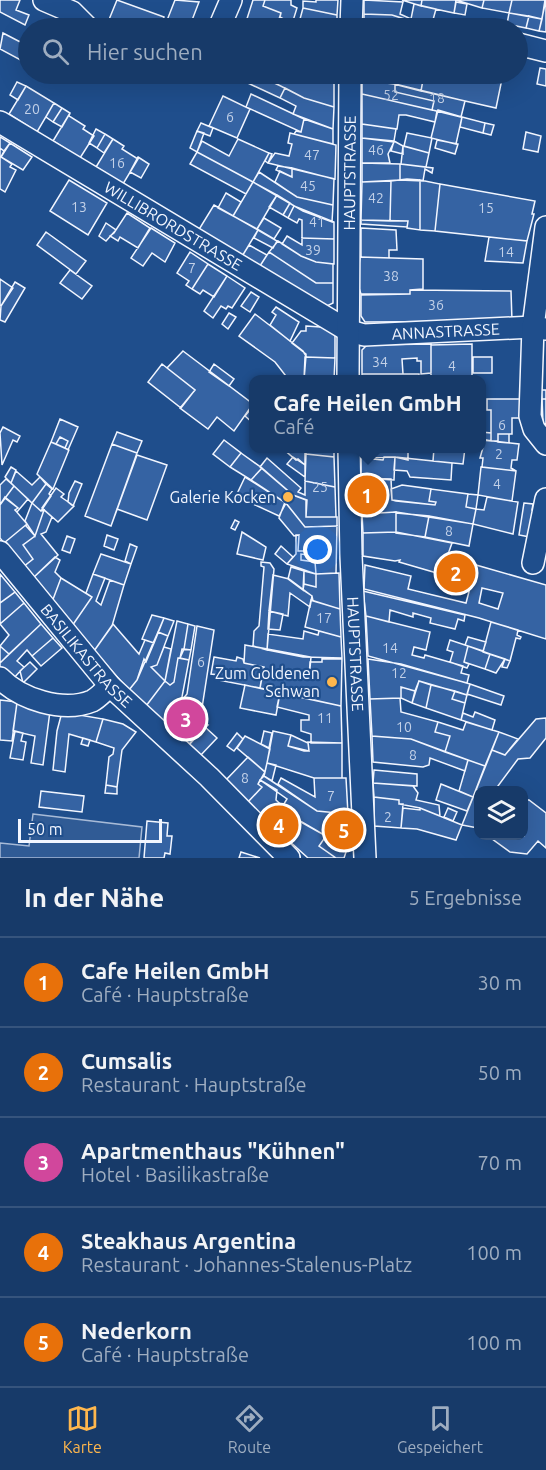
<!DOCTYPE html>
<html lang="de">
<head>
<meta charset="utf-8">
<style>
  :root { --surface:#173a69; --page:#244571; --text:#f1f3f6; --muted:#9eadc0; --line:#36547d; --accent:#ffb74d }
  body { margin:0; font-family:Ubuntu,sans-serif; background:var(--page); color:var(--text) }
  .controls { position:absolute; right:18px; bottom:18px; display:grid; overflow:hidden; border-radius:12px; box-shadow:0 6px 24px #0002 }
  .controls button { width:54px; height:54px; display:grid; place-items:center; padding:0; border:0; border-bottom:2px solid var(--line); background:var(--surface); color:var(--text); font:30px sans-serif }
  .scale { position:absolute; left:18px; bottom:15px; width:144px; box-sizing:border-box; padding-left:6px; border:3px solid #f2f6ff; border-top:0; font-size:16px; line-height:21px; white-space:nowrap; color:#f2f6ff; -webkit-text-stroke:4px #1f4e8c; paint-order:stroke }
  .you { position:absolute; left:318px; top:550px; width:21px; height:21px; margin:-15px; border:4px solid #fff; border-radius:50%; background:#1a73e8; box-shadow:0 0 0 9px #1a73e833 }
  .badge { display:grid; place-items:center; width:39px; height:39px; border-radius:50%; background:var(--accent); color:#fff; font-size:20px; font-weight:700 }
  .pin { position:absolute; translate:-50% -50%; border:3px solid #fff; box-shadow:0 2px 6px #0006 }
  .popup { position:absolute; left:249px; top:375px; width:237px; height:78px; box-sizing:border-box; display:grid; place-content:center; border-radius:12px; background:var(--surface); filter:drop-shadow(0 2px 4px #0005); font-size:20px; white-space:nowrap; color:var(--muted) }
  .popup b { font-size:22px; color:var(--text) }
  .popup::after { content:''; position:absolute; left:50%; top:100%; margin-left:-12px; border:12px solid transparent; border-top-color:var(--surface) }
  .list { margin:0; padding:0; list-style:none }
  h2 { display:flex; justify-content:space-between; align-items:center; height:78px; margin:0; padding:0 24px; font-size:26px }
  h2 small { font-size:20px; font-weight:400; color:var(--muted) }
  .list li { display:grid; grid-template-columns:39px 1fr auto; gap:18px; align-items:center; box-sizing:border-box; height:90px; padding:0 24px; border-top:2px solid var(--line) }
  .list b { display:block; font-size:22px; white-space:nowrap }
  .list p { margin:0; font-size:20px; white-space:nowrap; color:var(--muted) }
  .list em { font-size:20px; font-style:normal; color:var(--muted) }
  .icon { flex:none; width:33px; height:33px; fill:none; stroke:currentColor; stroke-width:2; stroke-linecap:round; stroke-linejoin:round }
  .map { position:relative; flex:none; width:546px; height:858px; overflow:hidden }
  .search { position:absolute; background:var(--surface); box-shadow:0 6px 24px #0002; left:18px; right:18px; top:18px; height:66px; display:flex; align-items:center; gap:15px; box-sizing:border-box; padding:0 21px; border-radius:33px; color:var(--muted); font-size:22px }
  .sheet { height:528px; background:var(--surface) }
  nav { display:flex; justify-content:space-around; align-items:center; box-sizing:border-box; height:84px; border-top:2px solid var(--line); background:var(--surface); font-size:16px; color:var(--muted) }
  nav a { display:grid; justify-items:center; gap:3px }
  nav .on { color:var(--accent) }
  .map>svg:first-child { display:block }
  .parking { fill:#305b95; stroke:#a8bbd7; stroke-width:1.5 }
  .building { fill:#3563a3; stroke:#f2f6ff; stroke-width:1.5; fill-rule:evenodd }
  .lines { fill:none; stroke-linecap:round; stroke-linejoin:round }
  .minor-casing { stroke:#f2f6ff; stroke-width:24 }
  .minor { stroke:#1f4e8c; stroke-width:21 }
  .poi-dot { fill:#ffb74d; stroke:#1f4e8c; stroke-width:2 }
  .labels { text-anchor:middle; stroke-width:4.5; stroke-linejoin:round; paint-order:stroke }
  .number-label { font-size:14px; fill:#c3d1e8 }
  .street-label { font-size:16px; fill:#f2f6ff; stroke:#1f4e8c }
  .poi-label { font-size:16px; fill:#f2f6ff; stroke:#1f4e8c; text-anchor:end }
</style>
</head>
<body>
<div class="map">
<svg width="546" height="858" viewBox="0 0 546 858">
  <rect width="100%" height="100%" fill="#1f4e8c"/>
  <path class="parking" d="M33 814 142 827 139 858H0V843L29 846Z"/>
  <path class="building" d="M0 0H20L16 10 29 15 25 25 0 12Z
    M117 0 164 17 161 27 155 25 154 28H124L108 22Z
    M175 0 199 2 189 28H164Z
    M253 0H265L263 6 281 13 276 28H244Z
    M265 0H291V5L297 8 292 24 280 17 281 13 263 6Z
    M316 0H338L337 15 303 8V1L316 2Z
    M364 0 403 2 400 14 411 19 414 4 436 9 431 27 392 15 364 14Z
    M402 0H422L421 6Z
    M422 0H456L454 13 421 6Z
    M456 0H484L482 8Z
    M484 0H512L509 13 482 8Z
    M512 0H545L542 19 509 13Z
    M546 0V32L539 31Z
    M456 2 467 4 465 15 454 13Z
    M303 8 337 15V28H310L311 23 300 19Z
    M509 13 529 16 526 28 507 24Z
    M364 14 392 15 432 28H364Z
    M529 16 542 19 539 31 526 28Z
    M288 21 292 24 299 28H283Z
    M3 33 28 46V64L0 49Z
    M540 68 546 69V86L537 84Z
    M236 74H255L285 88 280 98 235 77Z
    M268 74H292L291 77 306 83V74H334V107L304 98 265 78Z
    M362 74H416V79L423 80 421 91 394 84 362 80Z
    M416 74H503L496 108 421 91 423 80 416 79Z
    M362 80 395 84V92L434 101 432 110 362 94Z
    M17 82 26 86 18 100 10 95Z
    M395 84 465 101 461 117 432 110 434 101 395 92Z
    M26 86 54 103 37 132 9 114Z
    M285 88 304 98 334 107 333 129 293 114 296 106 280 98Z
    M251 94 304 119 301 132 246 107Z
    M362 94 437 111 435 122 406 115H399L397 129 362 124Z
    M223 96 250 109 237 138 209 126Z
    M54 103 62 108 53 122 46 117Z
    M62 108 70 113 62 127 53 122Z
    M438 110 462 117 456 144 431 138Z
    M70 113 69 116 85 126 83 129 94 136 80 158 53 141Z
    M462 117 485 123 483 133 460 127Z
    M304 119 333 129V144L294 134 296 131 301 132Z
    M201 123 213 128 210 136 197 131Z
    M485 123 494 125 491 135 483 133Z
    M362 124 396 129 394 141 362 138Z
    M96 129 105 134 97 148 89 143Z
    M197 131 204 133 197 152 190 148Z
    M526 132 541 136 538 152 523 149Z
    M290 133 336 145 335 179 268 163 275 153 289 156 292 144 288 143Z
    M407 133 432 138 429 153 404 146Z
    M105 134 113 139 104 153 97 148Z
    M0 137 10 143 4 151 0 148Z
    M362 138 394 142 388 154 390 163H362Z
    M113 139 124 146 122 149 138 159 123 184 96 167Z
    M238 139 269 153 253 182 197 152 202 141 229 156Z
    M437 140 458 144 455 154 435 148Z
    M394 141 403 146V154L391 151Z
    M10 143 32 157 23 170 1 157Z
    M403 146 429 153 426 167 401 164Z
    M0 148 4 151 1 157 12 164 10 167 16 170 5 192 0 189Z
    M197 152 253 182 246 194 190 164Z
    M269 153 272 154 268 163 265 161Z
    M138 157 149 164 141 178 130 172Z
    M362 163 400 164V180L362 182Z
    M400 164 433 168 432 173 425 169 423 181 400 180Z
    M278 166 292 168V177L276 170Z
    M292 168 334 179 333 205 297 197 275 182 280 171 292 177Z
    M259 172 297 197 333 205 332 222 303 211 253 182Z
    M407 179 420 180V230L407 228 408 221H390L391 181Z
    M69 180 107 203 88 235 50 211Z
    M420 180 440 184 435 231 420 230Z
    M391 181 390 221 361 220 362 182Z
    M253 182 277 195 257 229 233 216Z
    M440 184 535 201 532 214H534L527 241 435 231Z
    M226 193 241 202 233 216 218 208Z
    M277 195 290 203 283 215 269 207Z
    M290 203 294 206 288 218 283 215Z
    M214 205 258 230 241 258 198 231Z
    M294 206 334 222V239L302 238V220L299 219 297 223 288 218Z
    M127 213 150 228 138 248 120 237 118 241 110 236 114 233Z
    M264 218 281 228 274 239 257 229Z
    M361 220 408 221 407 227 361 224Z
    M106 223 116 230 106 241 99 236Z
    M151 228 175 243 165 262 152 253 143 266 131 258Z
    M361 228 396 230 397 250H389V258L361 257Z
    M258 230 277 241 273 248 254 238Z
    M46 232 86 261 76 274 37 245Z
    M287 236 302 245V238L334 239V264L316 262 301 256 282 244Z
    M489 237 527 241 523 263 485 261Z
    M278 241 301 256 316 262 333 264V283H316L269 252Z
    M249 245 267 255 258 269 241 258Z
    M190 252 208 264 192 289 186 285 189 281 177 273Z
    M269 252 316 283H333V303L323 308 258 269Z
    M360 257 423 259V289L410 290V294H361L357 282Z
    M208 264 227 276 214 297 203 290 200 294 192 289Z
    M70 270 92 286 82 299 60 283Z
    M227 276 245 288 232 308 228 306 226 309 221 306 213 318 204 311Z
    M0 279 13 288 1 306 0 305Z
    M15 282 25 288 5 322 0 320 1 306Z
    M410 290 511 291 512 321 365 322 361 316V295L410 294Z
    M251 292 259 297 250 312 241 306Z
    M276 307 299 322 290 341 270 325 276 315 272 312Z
    M229 313 236 317 228 329 222 324Z
    M255 314 303 351 306 356 304 380H289L275 362 239 336Z
    M306 326 335 328V358L306 357V354L292 343 301 331H306Z
    M431 344V373L421 374V361H417V358L402 359 403 374H362V350L367 345Z
    M472 344V380H431V345Z
    M183 351 253 404 234 431 217 417 208 429 180 408 195 390 167 368Z
    M305 357 335 358 334 380H304Z
    M473 357H492V373H473Z
    M162 364 195 390 181 408 148 382Z
    M214 364 234 379 229 386 209 372Z
    M362 374H419V376L408 377V380H362Z
    M541 390H546V399H542Z
    M487 399H520V418H512V434H498V441H491V410H487Z
    M542 399H546V425L543 423Z
    M253 406V423L245 416Z
    M60 419 78 427 68 450 65 448 68 441 60 437 56 444 51 442Z
    M3 427 20 436 17 442 13 440 2 465 0 433Z
    M117 432 142 441 137 453 112 444Z
    M481 432 491 433V441L481 440Z
    M498 434H509V443L498 442Z
    M60 437 68 441 65 448 56 444Z
    M224 440 241 453 230 467 213 454Z
    M485 440 519 444 517 460H512L511 468 516 471 482 467 483 458H480Z
    M51 442 69 450 53 489 37 474Z
    M112 444 137 453 111 526 85 516Z
    M282 448H305V465L298 459 296 460Z
    M334 448V457L306 454V448Z
    M361 448H408V460L395 457 361 458Z
    M434 448H465L463 464 433 461Z
    M241 453 262 468 251 480 230 467Z
    M306 454 334 457 335 487 305 481Z
    M137 455 167 465 147 520 117 509 111 526Z
    M293 457 305 465V477L287 464Z
    M384 457H395L394 480 361 478V458L383 460Z
    M395 457 452 463 451 480 410 477 407 471 394 470Z
    M267 458 301 488 298 492 305 495V481L335 487 336 517H306L307 500 293 495 260 467Z
    M11 467 16 470 11 483 5 477Z
    M481 467 516 471 512 501 478 495Z
    M262 468 293 495 306 500V517H337V526L305 527 286 503 251 480Z
    M16 471 32 485 40 477 46 484 32 503 11 483Z
    M245 477 286 503 279 516 236 496Z
    M361 478 391 479 392 500 396 501 435 505 436 502 429 501 431 489 468 494 466 507 476 509 473 524 396 512 362 514Z
    M6 479 14 486 0 505V485Z
    M75 481 82 484 73 506 68 502 69 493Z
    M46 484 52 489 49 494 51 496 41 511 32 503Z
    M402 485 431 489 429 501 436 502 435 505 392 500 391 489Z
    M14 486 28 499 17 512 15 510 18 508 5 498Z
    M56 488 64 494 61 497 74 506 58 522 42 508Z
    M468 494 478 495 476 509 466 507Z
    M5 497 18 508 15 510 27 524 4 543 0 538V505Z
    M487 497 518 502 513 534 473 524 476 509 484 510Z
    M285 502 305 527 337 526 336 573 316 574 315 562 301 560V554L308 555 309 551H298L299 535 294 536 279 518Z
    M32 503 41 511 44 510 35 536 25 521Z
    M524 503 533 504 532 510 534 511 530 537 519 535Z
    M44 510 52 517 46 532 41 534 58 555 33 578 23 567 33 559 23 545 35 536Z
    M396 512V532L363 533 362 514Z
    M396 513 429 516 425 537 396 533Z
    M429 516 473 524 469 546 425 537Z
    M235 520 239 522 235 530 231 528Z
    M27 524 26 526 35 536 23 545 33 559 23 567 4 543Z
    M242 532 266 547 263 560 237 554Z
    M396 532 452 543 447 557 476 565 471 583 399 562 400 560 395 561 363 556V533Z
    M107 535 118 539 114 550 104 546Z
    M296 535H299L298 551H309L308 555 301 554V560L315 562 316 574 287 564 296 554Z
    M67 536 75 539 70 553 62 550Z
    M130 544 137 547 131 564 125 561Z
    M281 546 293 557 287 564 275 554Z
    M101 554 131 564 124 585 93 574Z
    M55 557 60 560 55 572 61 578 52 602 33 578Z
    M261 562 270 563 274 569 267 650 253 646 254 631 259 626 264 567 261 566Z
    M365 565 411 576 408 589 466 603 476 565 546 585V639L479 618 364 589ZM482 588 503 593 498 609 479 603Z
    M291 567 304 571 303 590 288 579Z
    M304 571 316 574V587L304 584Z
    M339 573 340 609 313 601 312 596 303 590 304 584 316 587V574Z
    M0 574 15 592 0 603Z
    M93 574 105 578 96 601 101 605 110 580 124 585 112 626 94 651 72 626 92 597 86 593Z
    M273 575 289 579 312 596 310 607 290 593 288 616 269 611Z
    M61 578 92 597 72 626 52 602Z
    M363 591 465 615 464 621 458 619 455 629 430 623 431 618 413 613V617L390 610 389 622 366 616Z
    M15 592 24 603 0 624V603Z
    M311 600 340 609 341 637 305 627Z
    M24 603 41 624 9 654 0 646 9 635 0 624Z
    M269 611 283 614 280 630 268 629Z
    M152 615 164 618 154 643 142 639Z
    M366 616 430 632 426 650 414 647 412 655 424 658 425 655 463 666 461 673 469 675 467 683 368 656Z
    M164 618 174 621 168 636 158 632Z
    M177 621 188 624 184 649 180 658H178L174 682 170 685 165 681Z
    M491 622 518 630 517 635 521 637 520 639 516 638 510 661 483 652Z
    M41 624 53 638 32 656 27 650 17 661 24 667 12 680 0 668V663Z
    M113 624 139 654 145 640 154 643 146 662 144 659 137 680 129 690 94 651Z
    M188 624 195 626 191 650 184 649Z
    M197 626 214 630 200 721 208 725 187 746 163 722 187 694Z
    M304 631 318 635 319 631 341 637 342 658 303 657 267 650 268 634 303 639Z
    M158 632 168 636 157 665 151 667 165 681 146 706 129 690 137 680Z
    M468 637 486 642 483 651 465 645Z
    M53 638 62 648 41 666 32 656Z
    M450 640 468 646 464 662 469 664 467 668 450 662 453 652 447 650Z
    M245 645 311 657 309 679 263 670 264 667 244 663Z
    M0 646 9 654 0 663Z
    M468 646 490 654 485 669 464 662Z
    M164 647 171 649 165 681 151 667 157 665Z
    M182 649 191 650 189 660 180 658Z
    M490 654 505 659 496 673 485 669Z
    M214 657 236 661 237 657 243 659 244 663 264 667 260 688 218 680 219 675 211 674Z
    M178 658 189 660 182 697 163 722 146 706 165 681 170 685 174 682Z
    M322 659H342L341 706 260 688 263 670 309 679 310 662H322Z
    M368 659 401 664 470 684 467 695 419 681 415 691 401 687V698L370 699Z
    M505 659 510 661 507 668 502 667Z
    M30 662 37 669 23 683 20 671Z
    M419 681 431 685 426 708 412 703Z
    M470 684 504 696 501 705 467 694Z
    M245 685 280 693 276 715 240 708Z
    M431 685 455 691 452 699 465 703 461 720 426 708Z
    M401 687 415 691 412 703 401 698Z
    M455 691 467 695 465 703 452 699Z
    M280 693 341 706 342 743H311V734L301 731V720H309V715L277 707Z
    M400 698 401 712 438 722 435 732 450 736 445 752 411 739 372 736 370 699Z
    M0 700 17 702 12 741 0 740Z
    M17 703 50 711 43 765 31 763 35 736 13 731Z
    M62 712 103 719 96 742 69 734 65 772 53 770 57 731Z
    M475 712 495 720 492 730 461 720 463 713 473 717Z
    M546 718V738L530 758 518 759 495 790H478V828L462 825 492 750 505 755 536 719Z
    M103 719 123 724 136 732 122 750 117 787 106 785 109 757 113 754 114 748 96 742Z
    M438 722 463 730 466 722 499 732 485 766 445 752 450 736 435 732Z
    M205 727 217 738 200 756 189 745Z
    M15 731 23 733 21 741 26 742 23 760 10 758Z
    M264 731 272 733 269 748 261 744Z
    M273 731 291 735 288 746 304 751H309L308 742 342 743V778H314L267 763Z
    M499 732 518 739 505 755 492 750Z
    M237 733 243 739 234 751 227 746Z
    M291 735 308 743 309 751 288 746Z
    M245 736 270 749 265 772 237 748Z
    M372 736 411 739 468 760 465 771 430 758 429 765 423 767 373 762Z
    M83 738 90 740 88 746 81 744Z
    M248 757 265 772 258 784 262 787 247 803 224 782Z
    M468 760 485 766 473 797 459 791Z
    M267 763 276 765 272 781 264 776Z
    M374 770 417 774V786L373 783Z
    M264 776 317 811 348 814 347 849 344 858H336L319 846 326 836 301 822 282 807 287 799 260 780Z
    M281 778 315 797 314 778H346L348 814 317 811 278 784Z
    M260 780 277 790 276 800 295 818 326 836 319 846 336 858H308L247 803 262 787 258 784Z
    M373 783 413 786 418 793 416 800 439 805 440 816 420 808 399 804V800L374 797Z
    M441 784 473 797 467 811 436 800Z
    M106 785 117 787V794L105 793Z
    M41 791 84 796 82 812 39 807Z
    M374 797 399 800V804H403L401 828 374 826Z
    M524 800H529L546 813V848L538 841 527 854 510 852 488 836H524Z
    M403 808 420 810V808L462 825 456 840 417 829 401 828Z
    M448 808 457 812 453 821 444 817Z
    M147 821 168 823 167 836H172L170 854 165 853 164 858H144Z
    M241 852 260 858H239Z"/>
  <g class="lines">
    <defs>
      <g id="minor">
        <path d="M44 0 72 12 88 28"/>
        <path d="M219 28 231 0"/>
        <path d="M351 28 352 0"/>
        <path d="M518 44 546 51"/>
        <path id="s1" d="M0 122 347 330 364 335 533 327 546 329"/>
        <path d="M546 227 533 327 530 416 534 429 546 444"/>
        <path id="s2" d="M348 380 350 74"/>
        <path id="s3" d="M349 448 351 556 365 858"/>
        <path id="s4" d="M0 552 110 686 209 777 289 858"/>
        <path d="M533 563 546 499"/>
        <path d="M0 678C20 699 63 713 92 701 98 698 104 691 110 686"/>
      </g>
    </defs>
    <use href="#minor" class="minor-casing"/>
    <use href="#minor" class="minor"/>
  </g>
  <g class="poi-dot">
    <circle cx="288" cy="497" r="6"/>
    <circle cx="332" cy="682" r="6"/>
  </g>
  <g class="labels">
    <g class="number-label">
      <text x="391" y="100">52</text>
      <text x="437" y="103">18</text>
      <text x="32" y="114">20</text>
      <text x="230" y="122">6</text>
      <text x="376" y="155">46</text>
      <text x="312" y="160">47</text>
      <text x="117" y="168">16</text>
      <text x="308" y="191">45</text>
      <text x="376" y="203">42</text>
      <text x="79" y="212">13</text>
      <text x="486" y="213">15</text>
      <text x="317" y="227">41</text>
      <text x="313" y="255">39</text>
      <text x="506" y="257">14</text>
      <text x="192" y="273">7</text>
      <text x="391" y="281">38</text>
      <text x="436" y="310">36</text>
      <text x="380" y="367">34</text>
      <text x="452" y="371">4</text>
      <text x="502" y="430">6</text>
      <text x="499" y="459">2</text>
      <text x="497" y="489">4</text>
      <text x="320" y="492">25</text>
      <text x="449" y="536">8</text>
      <text x="324" y="623">17</text>
      <text x="390" y="653">14</text>
      <text x="201" y="667">6</text>
      <text x="399" y="678">12</text>
      <text x="325" y="723">11</text>
      <text x="404" y="732">10</text>
      <text x="413" y="760">8</text>
      <text x="245" y="783">8</text>
      <text x="331" y="801">7</text>
      <text x="388" y="822">2</text>
    </g>
    <g class="street-label">
      <text dy="6" stroke="none"><textPath href="#s2" startOffset="207">HAUPTSTRASSE</textPath></text>
      <text dy="6" stroke="none"><textPath href="#s1" startOffset="202">WILLIBRORDSTRASSE</textPath></text>
      <text dy="6" stroke="none"><textPath href="#s1" startOffset="504">ANNASTRASSE</textPath></text>
      <text dy="6" stroke="none"><textPath href="#s3" startOffset="206">HAUPTSTRASSE</textPath></text>
      <text dy="6" stroke="none"><textPath href="#s4" startOffset="135">BASILIKASTRASSE</textPath></text>
    </g>
    <g class="poi-label">
      <text x="276" y="503">Galerie Kocken</text>
      <text x="320" y="679">Zum Goldenen<tspan x="320" dy="18">Schwan</tspan></text>
    </g>
  </g>
</svg>
<div class="controls">
<button><svg class="icon" aria-label="layers" viewBox="0 0 24 24"><path d="M12 4l9 5-9 5-9-5zM3 14l9 5 9-5"/></svg></button>
</div>
<div class="scale">50 m</div>
<div class="you"></div>
<div class="pin badge" style="left:367px;top:495px;background:#e8710a">1</div>
<div class="popup"><b>Cafe Heilen GmbH</b>Café</div>
<div class="pin badge" style="left:456px;top:573px;background:#e8710a">2</div>
<div class="pin badge" style="left:186px;top:719px;background:#d1479c">3</div>
<div class="pin badge" style="left:279px;top:825px;background:#e8710a">4</div>
<div class="pin badge" style="left:344px;top:830px;background:#e8710a">5</div>
<div class="search"><svg class="icon" aria-label="search" viewBox="0 0 24 24"><circle cx="10" cy="10" r="6"/><path d="M15 15l6 6"/></svg>Hier suchen</div>
</div>
<section class="sheet">
<h2>In der Nähe<small>5 Ergebnisse</small></h2>
<ul class="list">
<li><span class="badge" style="background:#e8710a">1</span><div><b>Cafe Heilen GmbH</b><p>Café · Hauptstraße</p></div><em>30 m</em></li>
<li><span class="badge" style="background:#e8710a">2</span><div><b>Cumsalis</b><p>Restaurant · Hauptstraße</p></div><em>50 m</em></li>
<li><span class="badge" style="background:#d1479c">3</span><div><b>Apartmenthaus &quot;Kühnen&quot;</b><p>Hotel · Basilikastraße</p></div><em>70 m</em></li>
<li><span class="badge" style="background:#e8710a">4</span><div><b>Steakhaus Argentina</b><p>Restaurant · Johannes-Stalenus-Platz</p></div><em>100 m</em></li>
<li><span class="badge" style="background:#e8710a">5</span><div><b>Nederkorn</b><p>Café · Hauptstraße</p></div><em>100 m</em></li>
</ul>
</section>
<nav>
<a class="on"><svg class="icon" aria-label="map" viewBox="0 0 24 24"><path d="M3 6l6-2 6 2 6-2v14l-6 2-6-2-6 2zM9 4v14M15 6v14"/></svg>Karte</a>
<a><svg class="icon" aria-label="directions" viewBox="0 0 24 24"><path d="M12 3l9 9-9 9-9-9zM9 14v-3h6M13 9l2 2-2 2"/></svg>Route</a>
<a><svg class="icon" aria-label="saved" viewBox="0 0 24 24"><path d="M7 4h10v16l-5-4-5 4z"/></svg>Gespeichert</a>
</nav>
</body>
</html>
